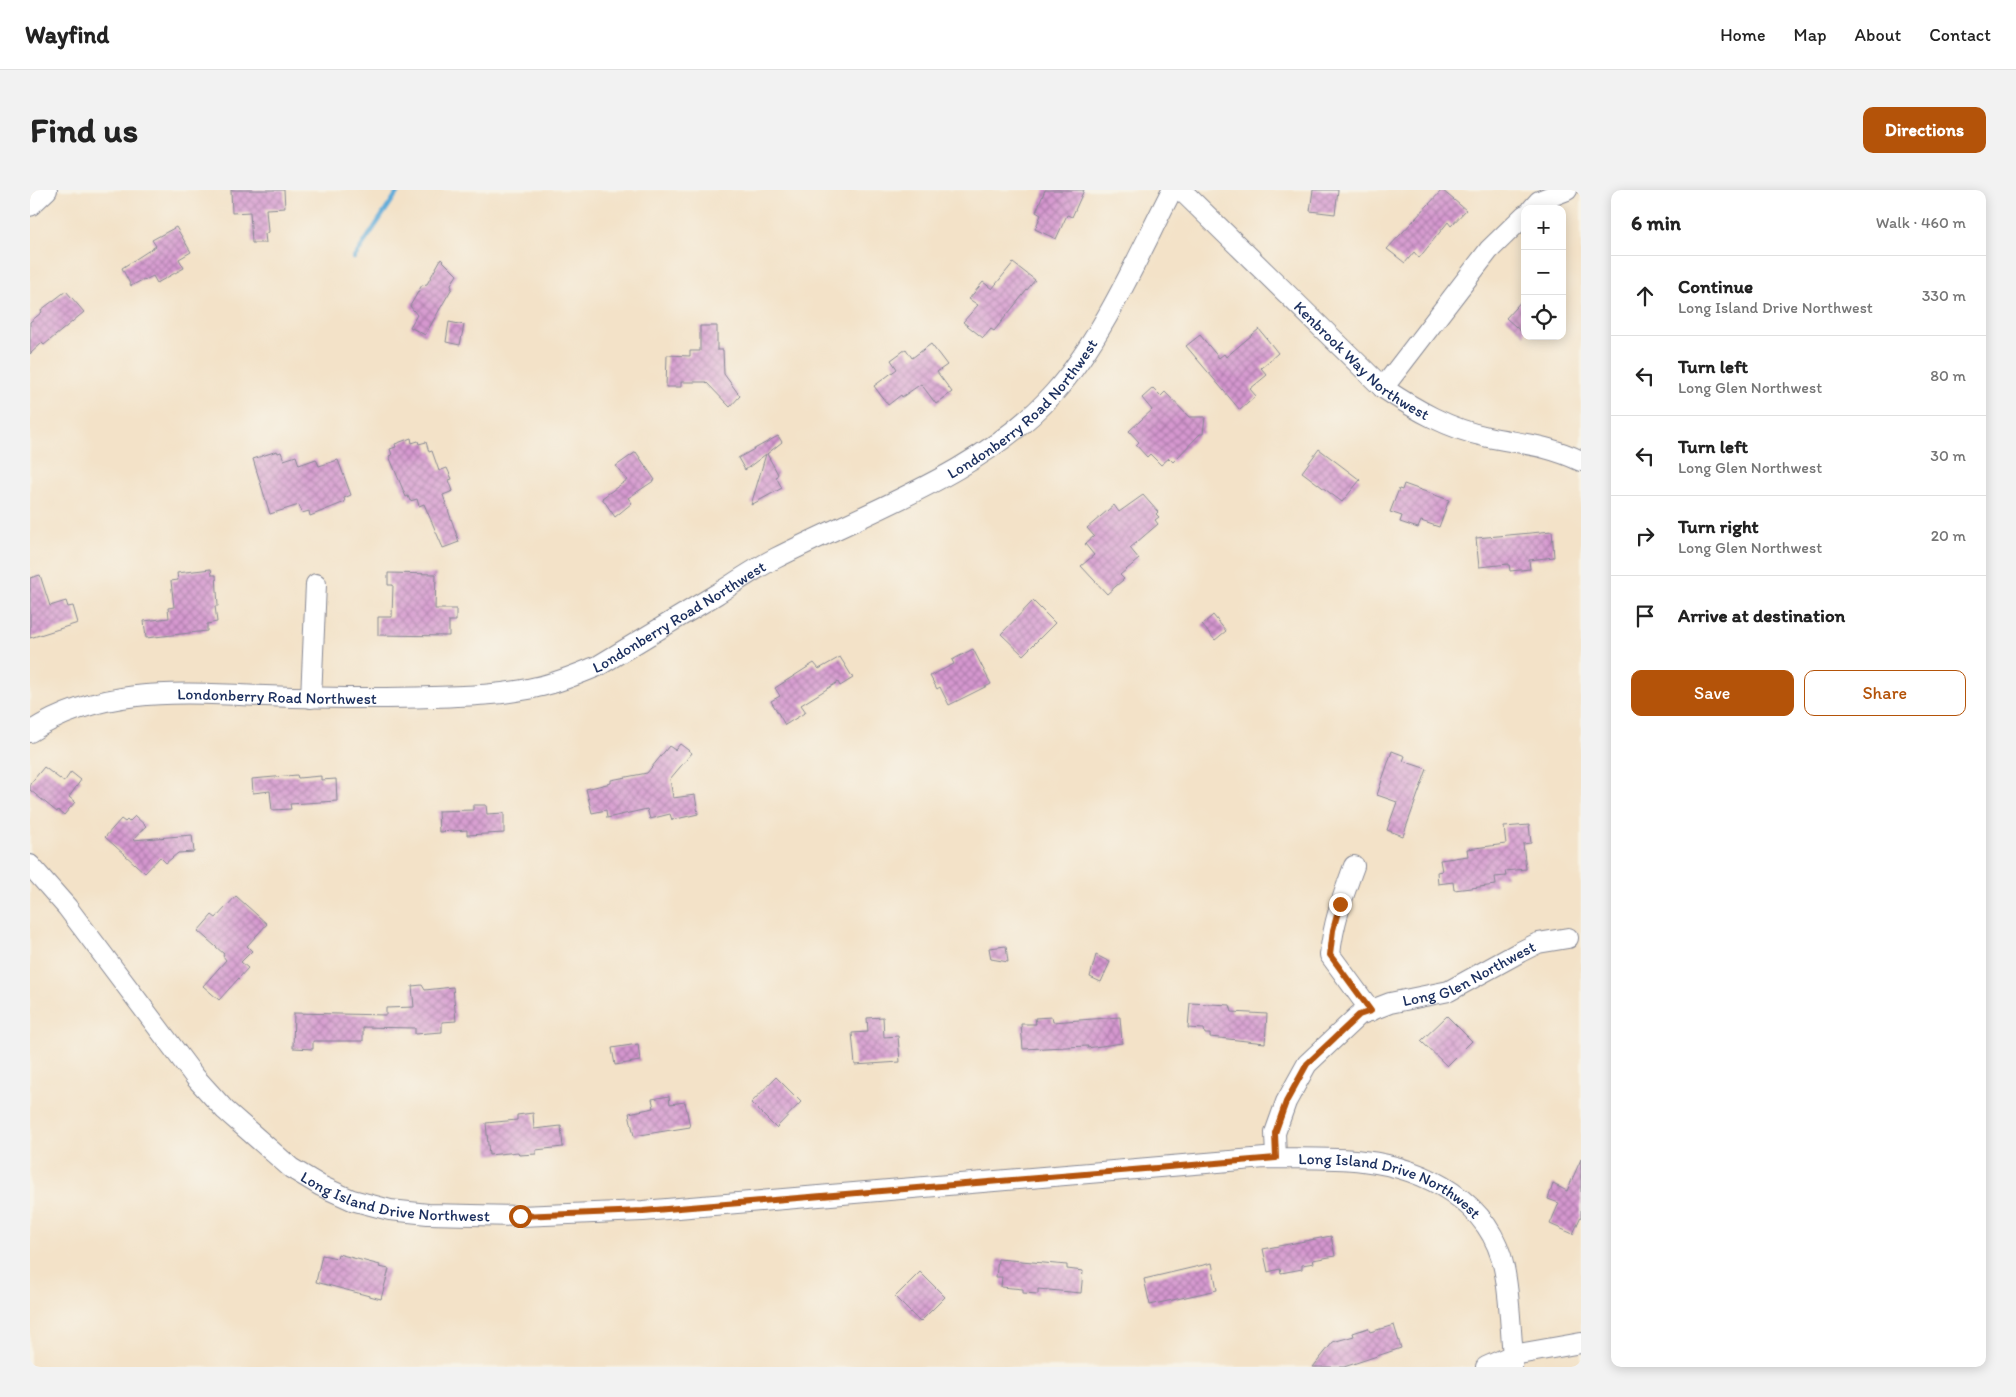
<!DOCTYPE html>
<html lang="en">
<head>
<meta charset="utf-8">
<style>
  :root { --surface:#fff; --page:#f2f2f2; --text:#222; --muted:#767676; --line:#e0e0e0; --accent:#b45309 }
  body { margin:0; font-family:Itim,sans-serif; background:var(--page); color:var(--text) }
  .controls { position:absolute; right:15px; top:15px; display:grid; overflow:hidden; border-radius:10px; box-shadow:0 2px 12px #0003 }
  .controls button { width:45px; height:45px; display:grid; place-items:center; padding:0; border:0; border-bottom:1px solid var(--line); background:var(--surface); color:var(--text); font:25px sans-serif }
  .stop { position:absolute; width:15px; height:15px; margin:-11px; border:4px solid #b45309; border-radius:50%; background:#fff }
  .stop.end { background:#b45309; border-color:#fff; box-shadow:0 1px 5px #0008 }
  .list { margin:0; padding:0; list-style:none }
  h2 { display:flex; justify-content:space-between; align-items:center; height:65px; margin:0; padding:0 20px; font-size:21px }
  h2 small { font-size:16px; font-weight:400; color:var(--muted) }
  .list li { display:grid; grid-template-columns:32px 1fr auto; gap:15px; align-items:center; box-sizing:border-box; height:80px; padding:0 20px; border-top:1px solid var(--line) }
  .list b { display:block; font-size:19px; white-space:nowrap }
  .list p { margin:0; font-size:16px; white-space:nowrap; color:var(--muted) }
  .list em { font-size:16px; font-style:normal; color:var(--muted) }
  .actions { display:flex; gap:10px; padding:15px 20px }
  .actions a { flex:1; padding:11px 0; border:1px solid var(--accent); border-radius:10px; text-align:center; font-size:18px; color:var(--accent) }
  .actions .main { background:var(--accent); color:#fff }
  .icon { flex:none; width:28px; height:28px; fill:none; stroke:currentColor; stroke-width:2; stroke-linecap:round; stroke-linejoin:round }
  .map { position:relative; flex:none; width:1551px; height:1177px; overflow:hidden; border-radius:10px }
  header { display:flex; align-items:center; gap:30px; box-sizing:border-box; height:70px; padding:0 25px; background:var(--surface); border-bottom:1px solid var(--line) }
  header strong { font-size:24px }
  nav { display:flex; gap:28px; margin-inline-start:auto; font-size:18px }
  .intro { display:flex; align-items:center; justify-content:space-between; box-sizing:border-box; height:120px; padding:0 30px }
  h1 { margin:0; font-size:35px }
  .button { padding:12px 22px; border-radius:10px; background:var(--accent); color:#fff; font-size:18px; font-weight:700 }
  main { display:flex; gap:30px; padding:0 30px }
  aside { flex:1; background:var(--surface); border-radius:10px; box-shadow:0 2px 12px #0003 }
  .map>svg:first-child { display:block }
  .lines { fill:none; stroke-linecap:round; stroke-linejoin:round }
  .stream { stroke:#60acd9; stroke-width:4.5 }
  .building { fill:url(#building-cross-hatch) }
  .minor-casing { stroke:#878893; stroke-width:22 }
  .minor { stroke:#fff; stroke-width:20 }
  .route { stroke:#b45309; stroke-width:6 }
  .labels { text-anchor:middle; stroke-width:4.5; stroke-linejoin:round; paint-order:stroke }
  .street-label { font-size:16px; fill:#1b2f5e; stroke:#f7f3e8 }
</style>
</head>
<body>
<header>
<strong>Wayfind</strong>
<nav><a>Home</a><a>Map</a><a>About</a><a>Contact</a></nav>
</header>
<div class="intro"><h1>Find us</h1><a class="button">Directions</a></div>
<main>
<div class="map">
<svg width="1551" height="1177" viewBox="0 0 1551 1177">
  <defs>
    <pattern id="building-cross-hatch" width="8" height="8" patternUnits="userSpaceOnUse" patternTransform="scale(1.25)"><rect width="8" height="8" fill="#d597cf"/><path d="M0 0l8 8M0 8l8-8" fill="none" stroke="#ac7cab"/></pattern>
  </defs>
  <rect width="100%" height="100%" fill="#f7f3e8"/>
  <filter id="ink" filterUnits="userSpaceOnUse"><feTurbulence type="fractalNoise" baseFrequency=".02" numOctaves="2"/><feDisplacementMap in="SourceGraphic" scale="10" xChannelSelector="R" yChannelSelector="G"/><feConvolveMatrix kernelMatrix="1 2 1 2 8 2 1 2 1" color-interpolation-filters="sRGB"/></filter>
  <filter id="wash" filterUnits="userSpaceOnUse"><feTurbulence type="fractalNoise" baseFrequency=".0096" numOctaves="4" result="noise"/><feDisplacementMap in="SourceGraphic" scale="20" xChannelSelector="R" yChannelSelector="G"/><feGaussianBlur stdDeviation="1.12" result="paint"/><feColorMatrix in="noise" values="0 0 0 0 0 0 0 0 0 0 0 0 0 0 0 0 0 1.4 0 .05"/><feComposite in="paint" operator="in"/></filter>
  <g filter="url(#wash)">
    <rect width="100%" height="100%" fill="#f3e2c8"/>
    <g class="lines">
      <path class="stream" d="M324 68 369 0"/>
    </g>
    <g id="blocks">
      <path class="building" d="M201 0H254L255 18 236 19 238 42 235 44 236 53H222L220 22 202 23Z
        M1015 0H1054L1042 27 1037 25 1026 49 1005 39 1011 25 1006 22Z
        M1283 0H1308L1305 24 1280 21Z
        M1412 0 1436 20 1421 36 1418 32 1389 68 1384 62 1375 73 1357 59Z
        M146 37 161 62 149 69 154 78 127 93 123 86 115 90 114 89 101 96 92 78 126 56 122 50Z
        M411 69 427 85 421 94 422 98 395 145 380 137 387 125 380 116 392 95 397 94Z
        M983 73 1005 90 964 141 961 139 953 148 933 132 948 115 939 109 953 92 962 99Z
        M36 101 54 122 14 155 12 153 0 164V132L12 122 11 120Z
        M1495 107V145L1476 128Z
        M419 132 434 135 430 155 416 152Z
        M670 136H687V160H693L694 184 710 206 700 217 676 192H651V197H636L637 165 660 166V161H670Z
        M1229 139 1248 163 1231 178 1237 185 1220 199 1226 206 1210 220 1156 156 1170 145 1189 168 1194 164 1196 167Z
        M901 154 917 175 907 182 922 202 906 214 891 194 872 207 871 205 858 215 844 196 867 179 861 170 876 159 882 168Z
        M1123 198 1131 206 1135 202 1159 227H1175L1173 244H1170L1143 272 1139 268 1131 275 1120 264 1117 267 1106 255 1109 252 1099 241 1122 220 1112 208Z
        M748 246 752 252 737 264 748 284 746 287 752 298 721 315 736 264 715 280 708 268Z
        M381 248 382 253 388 251 389 254 396 252 399 262 402 261 409 281 417 278 422 289 419 290 423 301 413 305 429 352 413 358 394 314 389 316 387 309 380 311 378 306 376 307 359 266 362 265 360 259 366 257 365 254Z
        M1289 259 1330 290 1312 312 1272 282Z
        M247 261 248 263 251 262 254 270 266 266 269 275 286 269 289 276 308 270 321 305 314 308 315 312 280 326 279 321 272 323 269 315 240 324 223 269Z
        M606 262 625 290 598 308 602 313 585 327 572 308 597 290 586 276Z
        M1374 294 1419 310 1409 337 1391 331 1388 338 1370 332 1372 326 1360 322 1369 299 1372 300Z
        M1113 305 1128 322 1126 324 1129 327 1125 330 1128 334 1100 358 1109 369 1090 385 1094 389 1077 404 1051 376 1064 365 1055 354 1064 346 1057 338 1084 315 1089 322Z
        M1522 341 1524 367 1499 370 1500 379 1480 381 1479 374 1449 377 1446 348Z
        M181 379 182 385H186L188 416H185L187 432 177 434V441L116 448 114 431 139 428 138 418 144 417 141 391 148 390 147 383Z
        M358 383 406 384 405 419H426V431H419V446L348 445V427H362L363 395H358Z
        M10 385 20 416 36 411 38 417 43 416 48 433 0 448V388Z
        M1003 411 1025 433 993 465 971 444Z
        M1183 425 1196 441 1185 450 1172 435Z
        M943 459 961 494 919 515 910 497 907 499 900 486 924 474 922 470Z
        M810 467 823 488 810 496 808 492 771 515 776 522 755 535 741 511 750 506 745 498 784 473 789 479Z
        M650 554 662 563 640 589 643 608 665 605 668 624 642 630 640 624 620 629 617 619 577 628 576 620 562 623 556 599 581 593V590L617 583 639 556 645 560Z
        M1362 561 1375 566 1373 571 1397 579 1373 646 1357 640 1367 612 1347 605Z
        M14 577 34 592 41 582 51 590 39 607 45 612 34 625 28 620 27 622 0 600V594Z
        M267 585 268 588 291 586V590L306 589 307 611 260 614 261 619 242 620 240 601 223 603 222 589Z
        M443 615H456L457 624 474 623V643L437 645V640L409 642 408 621 443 620Z
        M105 626 116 636 103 650 162 645 164 662 148 663 136 673 130 667 115 683 75 647 91 629 95 632 97 630 99 632Z
        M1499 635 1501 653 1493 654 1496 679 1475 681 1476 686 1465 687 1466 695 1424 700 1423 692 1408 694 1407 682 1412 681 1410 670 1438 666 1437 659 1476 654 1474 637Z
        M206 706 237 734 217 756 222 761 211 772 218 778 189 810 173 796 196 770 193 766 194 764 168 741 182 725 186 728Z
        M976 756 978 772 961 769 959 758Z
        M1066 765 1080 772 1071 792 1060 787Z
        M392 795 395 800 423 797 426 831 412 832V842L385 844V838L333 837V851H283V859L263 858 264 823 356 825V818L384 817 382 796Z
        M1160 813 1200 815 1202 822 1237 824 1235 853 1180 847V844H1175L1174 839 1158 838Z
        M1417 826 1442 851 1417 876 1391 851Z
        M853 827 854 847 868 846 870 872 825 875 822 843 838 842 837 828Z
        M1022 827 1023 832 1090 827 1092 853 1057 858 1058 856 993 859 991 834H1006L1005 828Z
        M608 854 610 871 585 875 582 858Z
        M746 887 771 912 746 938 721 913Z
        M639 906 640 914 655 912 660 937 604 946 599 923 624 918 622 909Z
        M503 923 504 939 531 936 533 957 506 960V964L489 965 488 962 459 965 456 933 487 930V925Z
        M1551 969V1026L1543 1044 1520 1034 1529 1013 1518 1009 1523 994 1537 1001Z
        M1301 1046 1305 1066 1283 1070 1284 1073 1272 1075V1079L1251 1083 1250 1079 1238 1082 1233 1059Z
        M308 1064 350 1075 349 1077 359 1079 351 1109 286 1092 292 1065 307 1068Z
        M968 1069 1037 1075V1079L1053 1081 1051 1103 1008 1099V1104L993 1103V1099L971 1097 972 1087H966Z
        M1182 1073 1187 1100 1120 1115 1114 1089Z
        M890 1082 915 1107 890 1132 865 1107Z
        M1364 1135 1371 1158 1314 1177H1283L1303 1152 1324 1146 1323 1143 1338 1138 1340 1142Z"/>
    </g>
  </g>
  <g filter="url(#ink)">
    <use href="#blocks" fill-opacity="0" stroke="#878893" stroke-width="1"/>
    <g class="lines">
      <defs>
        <g id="minor">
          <path id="s1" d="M1151 0 1353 198C1386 220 1419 239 1458 247 1492 254 1518 255 1551 271"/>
          <path d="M0 16 17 0"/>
          <path d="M1502 19 1509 11 1537 0"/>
          <path d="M1353 198 1459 60 1495 25"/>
          <path d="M281 508 286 394"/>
          <path id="s2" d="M0 542C73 495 153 503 235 506 291 508 346 509 402 507 437 506 473 505 507 497 528 493 548 484 568 476 607 452 647 428 687 404 706 392 726 378 746 368 838 321 954 282 1024 203 1073 148 1108 66 1142 0"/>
          <path id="s3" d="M0 675 37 717 165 887 195 920 261 978 291 996 322 1010 360 1020 398 1024 490 1026 613 1021 1235 968C1267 969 1301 967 1333 971 1395 978 1461 1012 1474 1078 1480 1106 1480 1136 1483 1165L1482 1177"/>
          <path d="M1324 676C1313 706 1303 733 1300 765L1341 821"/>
          <path id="s4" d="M1246 968 1245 943 1256 912 1277 874 1329 825 1360 813 1419 801 1490 762 1508 753 1538 748"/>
          <path d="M1456 1177 1483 1165 1551 1153"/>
        </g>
      </defs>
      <use href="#minor" class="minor-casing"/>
      <use href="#minor" class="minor"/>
    </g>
  </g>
  <g class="lines" filter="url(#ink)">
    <path class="route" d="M490 1026 613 1021 1246 968 1245 943 1256 912 1277 874 1329 825 1341 821 1300 765 1303 740 1310 714"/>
  </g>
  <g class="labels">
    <g class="street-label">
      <text dy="6" stroke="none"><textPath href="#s1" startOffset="249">Kenbrook Way Northwest</textPath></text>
      <text dy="6" stroke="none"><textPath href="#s2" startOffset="1079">Londonberry Road Northwest</textPath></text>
      <text dy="6" stroke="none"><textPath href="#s2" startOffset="674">Londonberry Road Northwest</textPath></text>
      <text dy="6" stroke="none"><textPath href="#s2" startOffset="254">Londonberry Road Northwest</textPath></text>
      <text dy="6" stroke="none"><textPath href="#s4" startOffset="291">Long Glen Northwest</textPath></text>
      <text dy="6" stroke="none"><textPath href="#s3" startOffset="1518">Long Island Drive Northwest</textPath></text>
      <text dy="6" stroke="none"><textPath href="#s3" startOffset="512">Long Island Drive Northwest</textPath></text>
    </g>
  </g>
</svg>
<div class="controls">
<button>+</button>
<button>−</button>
<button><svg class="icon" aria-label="locate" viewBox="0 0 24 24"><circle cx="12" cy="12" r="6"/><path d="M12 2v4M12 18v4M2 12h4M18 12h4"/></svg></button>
</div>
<div class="stop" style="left:490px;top:1026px"></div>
<div class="stop end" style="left:1310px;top:714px"></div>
</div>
<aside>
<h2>6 min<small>Walk · 460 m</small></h2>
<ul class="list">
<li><svg class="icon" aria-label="ahead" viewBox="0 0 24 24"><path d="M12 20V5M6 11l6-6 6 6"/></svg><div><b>Continue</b><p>Long Island Drive Northwest</p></div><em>330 m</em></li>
<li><svg class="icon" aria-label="left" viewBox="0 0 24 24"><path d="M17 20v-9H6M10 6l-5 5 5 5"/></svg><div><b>Turn left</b><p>Long Glen Northwest</p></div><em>80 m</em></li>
<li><svg class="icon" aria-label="left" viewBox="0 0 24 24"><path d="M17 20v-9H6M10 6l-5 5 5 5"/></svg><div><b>Turn left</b><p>Long Glen Northwest</p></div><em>30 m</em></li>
<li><svg class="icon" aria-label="right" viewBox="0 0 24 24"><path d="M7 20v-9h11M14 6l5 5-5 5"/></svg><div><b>Turn right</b><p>Long Glen Northwest</p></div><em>20 m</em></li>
<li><svg class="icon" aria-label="arrive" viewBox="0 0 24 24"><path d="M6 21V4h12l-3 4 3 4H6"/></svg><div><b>Arrive at destination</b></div></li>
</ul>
<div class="actions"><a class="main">Save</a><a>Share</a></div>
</aside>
</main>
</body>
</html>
